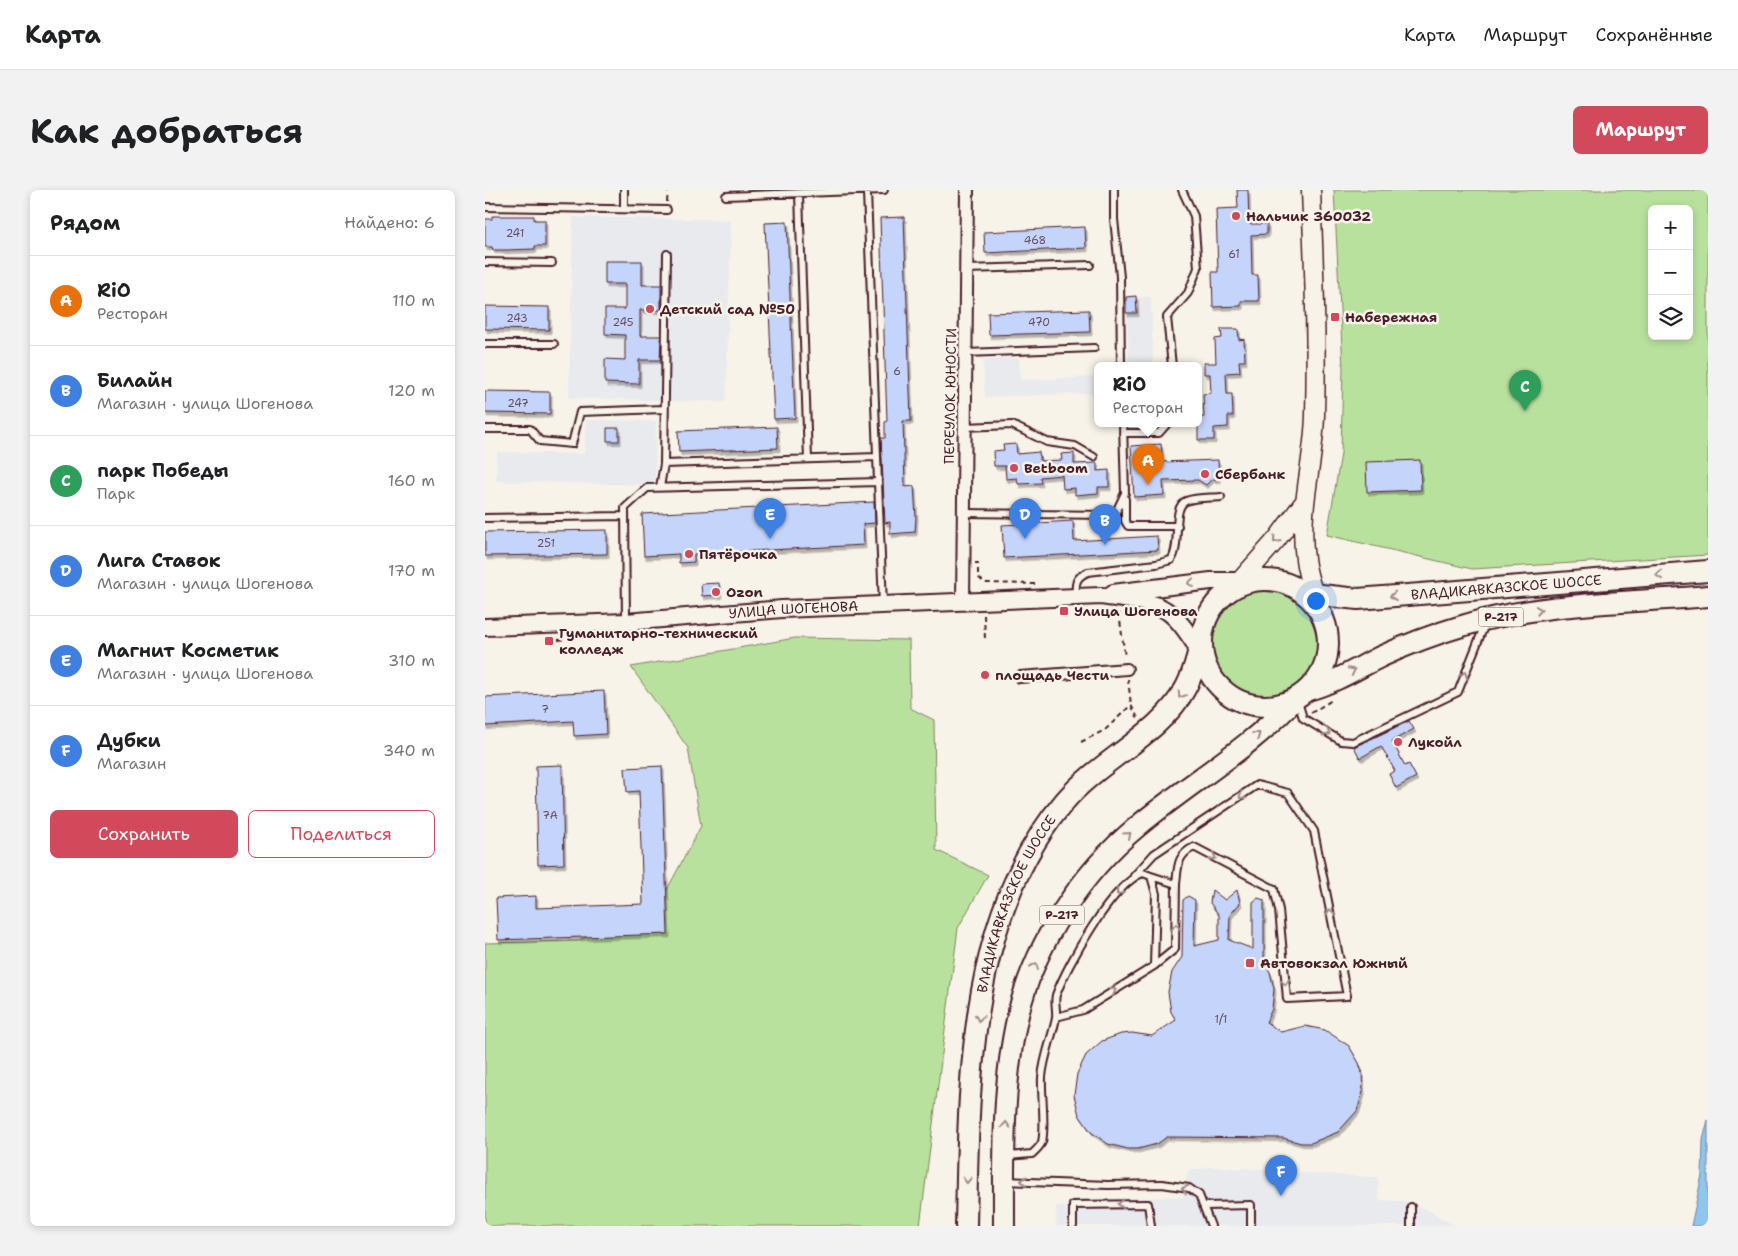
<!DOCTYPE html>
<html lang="ru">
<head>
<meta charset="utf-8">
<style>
  :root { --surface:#fff; --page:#f2f2f2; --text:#202124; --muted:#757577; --line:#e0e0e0; --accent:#d1495b }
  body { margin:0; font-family:"Shantell Sans",sans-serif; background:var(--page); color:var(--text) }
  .controls { position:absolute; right:15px; top:15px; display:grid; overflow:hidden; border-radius:8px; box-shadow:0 2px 8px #0003 }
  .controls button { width:45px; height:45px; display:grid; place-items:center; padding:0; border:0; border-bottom:1px solid var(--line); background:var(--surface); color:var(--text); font:25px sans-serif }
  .you { position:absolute; left:830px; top:410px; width:18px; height:18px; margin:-12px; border:4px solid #fff; border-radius:50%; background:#1a73e8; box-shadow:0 0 0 8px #1a73e833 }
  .badge { display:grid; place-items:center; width:32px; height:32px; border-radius:50%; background:var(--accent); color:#fff; font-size:16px; font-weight:700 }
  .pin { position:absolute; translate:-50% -41px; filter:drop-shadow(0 1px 2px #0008) }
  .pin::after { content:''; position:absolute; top:26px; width:18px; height:15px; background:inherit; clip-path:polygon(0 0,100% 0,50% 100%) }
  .popup { position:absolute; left:609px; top:172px; width:108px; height:65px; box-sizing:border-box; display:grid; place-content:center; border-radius:8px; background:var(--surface); filter:drop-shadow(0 1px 4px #0005); font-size:16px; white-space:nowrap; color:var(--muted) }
  .popup b { font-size:19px; color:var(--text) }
  .popup::after { content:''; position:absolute; left:50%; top:100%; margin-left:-10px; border:10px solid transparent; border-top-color:var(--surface) }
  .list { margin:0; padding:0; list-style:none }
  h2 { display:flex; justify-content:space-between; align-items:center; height:65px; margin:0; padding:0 20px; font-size:21px }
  h2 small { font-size:16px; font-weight:400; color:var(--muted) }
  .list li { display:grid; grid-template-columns:32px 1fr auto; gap:15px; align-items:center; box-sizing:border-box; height:90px; padding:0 20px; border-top:1px solid var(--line) }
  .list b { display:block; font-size:19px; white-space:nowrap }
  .list p { margin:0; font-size:16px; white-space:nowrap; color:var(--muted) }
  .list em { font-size:16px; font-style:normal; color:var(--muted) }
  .actions { display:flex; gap:10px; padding:15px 20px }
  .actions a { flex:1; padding:11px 0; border:1px solid var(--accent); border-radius:8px; text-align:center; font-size:18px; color:var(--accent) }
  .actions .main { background:var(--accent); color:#fff }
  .icon { flex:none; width:28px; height:28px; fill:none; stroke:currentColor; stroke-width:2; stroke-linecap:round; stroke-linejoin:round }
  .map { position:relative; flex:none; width:1223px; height:1036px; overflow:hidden; border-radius:8px }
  header { display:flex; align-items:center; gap:30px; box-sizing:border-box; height:70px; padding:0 25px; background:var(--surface); border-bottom:1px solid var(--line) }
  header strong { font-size:24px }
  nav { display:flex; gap:28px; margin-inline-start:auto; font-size:18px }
  .intro { display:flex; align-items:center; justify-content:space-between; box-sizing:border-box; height:120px; padding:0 30px }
  h1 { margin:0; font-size:35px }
  .button { padding:12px 22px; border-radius:8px; background:var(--accent); color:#fff; font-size:18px; font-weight:700 }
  main { display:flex; gap:30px; padding:0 30px }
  aside { flex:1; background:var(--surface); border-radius:8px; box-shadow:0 2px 8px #0003 }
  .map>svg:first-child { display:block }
  .built { fill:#e8eaed }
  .green { fill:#b9e19e; stroke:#828064; fill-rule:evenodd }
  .water { fill:#8ec6ed; stroke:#73839f }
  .building { fill:#c5d4fa; stroke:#4a1f2b; filter:url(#shadow) }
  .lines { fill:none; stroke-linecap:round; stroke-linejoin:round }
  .service-casing { stroke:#4a1f2b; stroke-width:10 }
  .pedestrian-casing { stroke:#4a1f2b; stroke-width:14 }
  .minor-casing { stroke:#4a1f2b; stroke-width:16 }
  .tertiary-casing { stroke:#4a1f2b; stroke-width:20 }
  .secondary-casing { stroke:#4a1f2b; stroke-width:21 }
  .primary-casing { stroke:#4a1f2b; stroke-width:24 }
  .path { stroke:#4a1f2b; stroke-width:2; stroke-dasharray:5 4; stroke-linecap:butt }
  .service { stroke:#f7f3e8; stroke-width:6 }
  .pedestrian { stroke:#f7f3e8; stroke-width:10 }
  .minor { stroke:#f7f3e8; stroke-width:12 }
  .tertiary { stroke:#f7f3e8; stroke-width:16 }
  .secondary { stroke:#f7f3e8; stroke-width:18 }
  .primary { stroke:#f7f3e8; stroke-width:20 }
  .oneway { stroke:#a0898a }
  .poi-dot { fill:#d1495b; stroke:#f7f3e8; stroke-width:2 }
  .labels { text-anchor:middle; stroke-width:5; stroke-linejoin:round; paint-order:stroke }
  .number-label { font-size:11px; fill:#694c5f }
  .shield { fill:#f7f3e8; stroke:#7e5f64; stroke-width:1 }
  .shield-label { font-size:12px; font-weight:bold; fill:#4a1f2b }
  .poi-label { font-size:14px; font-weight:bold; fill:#4a1f2b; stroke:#f7f3e8; text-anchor:start }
  .street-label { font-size:14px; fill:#4a1f2b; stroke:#f7f3e8 }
</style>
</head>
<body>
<header>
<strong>Карта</strong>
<nav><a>Карта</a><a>Маршрут</a><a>Сохранённые</a></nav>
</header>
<div class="intro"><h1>Как добраться</h1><a class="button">Маршрут</a></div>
<main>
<aside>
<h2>Рядом<small>Найдено: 6</small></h2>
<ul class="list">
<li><span class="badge" style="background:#e8710a">A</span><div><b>RiO</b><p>Ресторан</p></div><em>110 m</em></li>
<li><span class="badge" style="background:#3f7fe0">B</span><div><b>Билайн</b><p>Магазин · улица Шогенова</p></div><em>120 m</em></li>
<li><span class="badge" style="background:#2e9e5b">C</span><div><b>парк Победы</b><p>Парк</p></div><em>160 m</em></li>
<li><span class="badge" style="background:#3f7fe0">D</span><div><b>Лига Ставок</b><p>Магазин · улица Шогенова</p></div><em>170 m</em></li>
<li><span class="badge" style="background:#3f7fe0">E</span><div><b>Магнит Косметик</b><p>Магазин · улица Шогенова</p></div><em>310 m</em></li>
<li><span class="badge" style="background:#3f7fe0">F</span><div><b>Дубки</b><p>Магазин</p></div><em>340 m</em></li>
</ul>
<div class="actions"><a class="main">Сохранить</a><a>Поделиться</a></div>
</aside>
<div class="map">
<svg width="1223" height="1036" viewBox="0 0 1223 1036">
  <defs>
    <filter id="shadow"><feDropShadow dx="2" dy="3.5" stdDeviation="0" flood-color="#0004"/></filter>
  </defs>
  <rect width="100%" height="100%" fill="#f7f3e8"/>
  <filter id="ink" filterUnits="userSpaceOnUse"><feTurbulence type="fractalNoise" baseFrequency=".02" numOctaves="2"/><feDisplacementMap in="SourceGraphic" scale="10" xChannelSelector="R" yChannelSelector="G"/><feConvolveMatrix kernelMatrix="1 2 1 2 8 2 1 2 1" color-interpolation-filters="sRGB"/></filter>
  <g filter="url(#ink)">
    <path class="built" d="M88 27 246 30 241 212 84 208Z
      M653 107H666L668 176H644L642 124 653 123Z
      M534 168 535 190 610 187V175L630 174V176H613V203L500 207 498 170Z
      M101 230 171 231 170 295 11 291 12 262 99 264Z
      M724 977 789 979 795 982 893 987 894 1010 917 1011 943 1020 970 1036H571V1016L582 1017 584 1009 698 1007 703 981Z"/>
    <path class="green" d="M849 0H1223V365L987 379 842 345 856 264 858 178ZM1167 19H1204V146H1167Z
      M726 453a54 54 0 1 1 108 0a54 54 0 1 1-108 0Z
      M310 448 424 450 425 518 449 530 451 660 503 685 473 738 435 1036H0V753L93 751 177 709 216 636 203 558 146 477Z"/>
    <path class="water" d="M1223 930V1036H1206L1217 985 1218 950Z"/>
    <path class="building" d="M752 0H763L764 34H782V44L766 45 767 85H773L774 111H756V116L728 117 727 82H733L731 19 753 18Z
      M7 26H49V30H60V56H50V59L21 60H8L7 57H0V29H7Z
      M419 27 426 231H418L420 297 429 296 431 327 430 342 405 344V332L400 333 396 248H400V232L402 231 395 28Z
      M302 32 310 228 289 229 280 33Z
      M600 37 601 58 500 63 499 42Z
      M120 71H157V95H176V120H155V146H176L175 170H154V194L120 193V169L140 170V145L120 144V119H140V94H120Z
      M651 106 652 123H641V107Z
      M0 116 64 117V140L0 139Z
      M604 120 605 142 504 145 503 123Z
      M736 139H753L754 150 759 149 760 171H754L755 182 741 183 742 204H747L748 226H743V237L729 238V250H713V228L719 227 718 204 726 203 725 184H719V173H731L730 149 737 148Z
      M0 201 65 202V224L0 223Z
      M292 237 293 258 194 262 193 241Z
      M122 238H134V251H122Z
      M531 254 532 264 554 262 555 271 577 270 576 264 589 263V274L612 273V281L624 280V297H613V303L590 305V298L578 299 577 285 555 287 556 293 533 294 532 288 521 289 520 276H509L508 261 519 260 518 255Z
      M676 254 677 272 733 270 734 289H727L721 295 713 290 678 291 679 305 649 307 646 256Z
      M935 270 936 300 882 302 881 272Z
      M389 312 390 333 378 334 379 355 209 364V372L194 373V364L159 366 157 324Z
      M588 331 589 351 672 346 673 360 519 368 517 335Z
      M122 340V364L0 366V342Z
      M234 393 235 405 217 406 216 394Z
      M119 501 121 544 89 546 88 531 0 536V507Z
      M924 531 929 539 907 551 920 576 924 574 931 587 911 598 904 584 910 581 896 556 875 568 869 557Z
      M77 575 79 674 53 675 51 576Z
      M177 576 183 744 13 750 11 708 51 706V718L158 714 154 601 142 602 140 578Z
      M727 700 740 710 752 700 755 713 745 725 744 750 768 759V712L773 708 779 710V772L785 782 789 799 787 819 781 832 796 842 820 836 840 840 864 856 874 873 877 883 878 902 872 921 853 942 826 953H816L798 948 682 947 672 954 653 959H643L623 954 606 942 594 925 589 905 592 884 601 865 617 851 636 844 647 843 667 846 691 830 686 822 683 802 687 782 697 767 698 710 703 706 710 710 709 756 734 750V725L725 713Z"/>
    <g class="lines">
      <defs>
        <path id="service" d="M139 0V19
          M629 0V29L635 87 636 176
          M382 2 393 292
          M314 4 323 269
          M241 6 399 0
          M0 17 182 20
          M0 72 67 73
          M481 79 605 75
          M0 154H69
          M481 163 609 158
          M687 176 682 127 703 103 713 78 709 26 697 0
          M480 237 527 235 562 252 590 256 609 267
          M0 239H45L55 251 87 254 95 222 178 219
          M638 243H674L682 234
          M179 274 182 64
          M175 297 179 274 392 267
          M640 309V331L643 336H693
          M478 323 623 325 631 322 640 303 638 234
          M0 328 140 326
          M591 406C590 394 590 387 603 382L671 374 686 370C697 356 686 317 701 311 711 307 725 308 736 307
          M141 431 140 318 162 298 393 292 398 415
          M813 512 818 528 856 551 868 552 973 502 1000 434
          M649 686 669 664 772 595 803 603 829 641 862 806 802 809 794 720 789 699 709 657C692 665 693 676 691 694
          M666 686 691 694 690 759 669 776
          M522 966 547 964C551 960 555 957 557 952 561 935 556 906 557 887 559 866 567 848 571 828 572 820 569 812 571 805 582 775 628 693 658 683L666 686 671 704 669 776 598 820 571 827
          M521 991 623 995 677 994 704 998 714 1005 726 1036
          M720 1016 766 1015V1036
          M588 1036V1015L663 1014 666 1036
          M926 1036V1017"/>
        <path id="pedestrian" d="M535 487 642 479"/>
        <path id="minor" d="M478 413 482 0"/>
        <g id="tertiary">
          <path d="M628 403 726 391H770"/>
          <path id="s1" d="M0 437 141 432 297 419 616 406C678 415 682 409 717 465"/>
        </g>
        <path id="secondary" d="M826 0C829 75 832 150 830 225 829 273 813 321 820 369 822 387 829 404 834 421
          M748 399 792 349 820 311"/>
        <g id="primary">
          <circle cx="780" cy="453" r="63"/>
          <path id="s2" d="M818 403 873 409 1223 381"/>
          <path d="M823 500C849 493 871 479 895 467 921 455 950 444 977 436 1056 412 1142 413 1223 406"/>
          <path id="s3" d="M481 1036C484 894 482 727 579 612 613 571 676 544 700 499 708 485 712 468 716 452"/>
          <path d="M519 1036C519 967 517 893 533 825 550 753 596 683 653 636 704 593 766 558 811 508"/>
        </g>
      </defs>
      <use href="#service" class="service-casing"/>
      <use href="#pedestrian" class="pedestrian-casing"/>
      <use href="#minor" class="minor-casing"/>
      <use href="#tertiary" class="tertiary-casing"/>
      <use href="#secondary" class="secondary-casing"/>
      <use href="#primary" class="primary-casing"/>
      <path class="path" d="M182 12 183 0
        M490 373H493V387L500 393 550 394
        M634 423 640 467
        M499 425 500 449
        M64 451 84 449
        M643 489 646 515 653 528
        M826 523 847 510
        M596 552 620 540 646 515"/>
      <use href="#service" class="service"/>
      <use href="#pedestrian" class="pedestrian"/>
      <use href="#minor" class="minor"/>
      <use href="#tertiary" class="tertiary"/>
      <use href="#secondary" class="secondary"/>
      <use href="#primary" class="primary"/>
    </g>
    <defs><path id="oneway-chevron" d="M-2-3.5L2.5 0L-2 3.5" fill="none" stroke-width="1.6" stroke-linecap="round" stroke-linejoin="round" transform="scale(1.25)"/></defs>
    <g class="oneway">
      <use href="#oneway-chevron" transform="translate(791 350) rotate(131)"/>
      <use href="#oneway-chevron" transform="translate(1174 385) rotate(175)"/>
      <use href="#oneway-chevron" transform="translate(706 393) rotate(174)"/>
      <use href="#oneway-chevron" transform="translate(908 406) rotate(176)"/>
      <use href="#oneway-chevron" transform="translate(1054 420) rotate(-9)"/>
      <use href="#oneway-chevron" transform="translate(867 481) rotate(-27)"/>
      <use href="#oneway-chevron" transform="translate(979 485) rotate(-70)"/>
      <use href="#oneway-chevron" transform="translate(696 505) rotate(123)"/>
      <use href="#oneway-chevron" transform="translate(842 543) rotate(30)"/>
      <use href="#oneway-chevron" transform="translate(772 545) rotate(-37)"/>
      <use href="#oneway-chevron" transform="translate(757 606) rotate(145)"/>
      <use href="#oneway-chevron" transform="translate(643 645) rotate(-42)"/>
      <use href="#oneway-chevron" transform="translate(728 667) rotate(28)"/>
      <use href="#oneway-chevron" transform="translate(634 702) rotate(129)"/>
      <use href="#oneway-chevron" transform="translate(845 722) rotate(-101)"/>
      <use href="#oneway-chevron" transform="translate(691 737) rotate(-88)"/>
      <use href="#oneway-chevron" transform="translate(550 776) rotate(-66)"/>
      <use href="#oneway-chevron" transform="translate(800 792) rotate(85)"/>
      <use href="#oneway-chevron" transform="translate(628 801) rotate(-31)"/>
      <use href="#oneway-chevron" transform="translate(494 828) rotate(98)"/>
      <use href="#oneway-chevron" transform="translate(521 935) rotate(-87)"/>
      <use href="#oneway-chevron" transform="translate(482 990) rotate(92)"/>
      <use href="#oneway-chevron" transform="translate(539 991) rotate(-179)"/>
      <use href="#oneway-chevron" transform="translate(700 999) rotate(-163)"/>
      <use href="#oneway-chevron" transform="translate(636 1014) rotate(179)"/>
    </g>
  </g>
  <g class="poi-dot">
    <circle cx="751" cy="26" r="5"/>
    <circle cx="165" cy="119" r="5"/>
    <rect x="845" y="122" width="10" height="10" rx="2.5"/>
    <circle cx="529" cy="278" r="5"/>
    <circle cx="720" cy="284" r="5"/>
    <circle cx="204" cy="364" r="5"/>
    <circle cx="231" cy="402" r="5"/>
    <rect x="574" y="416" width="10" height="10" rx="2.5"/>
    <rect x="59" y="446" width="10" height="10" rx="2.5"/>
    <circle cx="500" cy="485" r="5"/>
    <circle cx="913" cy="552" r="5"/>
    <rect x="760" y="768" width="10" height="10" rx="2.5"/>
  </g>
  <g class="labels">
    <g class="number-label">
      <text x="30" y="47">241</text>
      <text x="550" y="54">468</text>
      <text x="749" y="68">61</text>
      <text x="32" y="132">243</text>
      <text x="138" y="136">245</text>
      <text x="554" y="136">470</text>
      <text x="412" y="185">6</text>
      <text x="33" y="217">247</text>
      <text x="61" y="357">251</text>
      <text x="60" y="523">7</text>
      <text x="65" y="629">7А</text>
      <text x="736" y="833">1/1</text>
    </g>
    <g class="shield">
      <rect x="993.5" y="417.5" width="45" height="19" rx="4"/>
      <rect x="554.5" y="715.5" width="45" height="19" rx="4"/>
    </g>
    <g class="shield-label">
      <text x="1016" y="431">Р-217</text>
      <text x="577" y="729">Р-217</text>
    </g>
    <g class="poi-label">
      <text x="761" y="31">Нальчик 360032</text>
      <text x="175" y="124">Детский сад №50</text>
      <text x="860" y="132">Набережная</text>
      <text x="539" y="283">Betboom</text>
      <text x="730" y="289">Сбербанк</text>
      <text x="214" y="369">Пятёрочка</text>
      <text x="241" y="407">Ozon</text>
      <text x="589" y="426">Улица Шогенова</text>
      <text x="74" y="448">Гуманитарно-технический<tspan x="74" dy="16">колледж</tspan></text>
      <text x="510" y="490">площадь Чести</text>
      <text x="923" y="557">Лукойл</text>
      <text x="775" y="778">Автовокзал Южный</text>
    </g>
    <g class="street-label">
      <text transform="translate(465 206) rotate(-89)" y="5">ПЕРЕУЛОК ЮНОСТИ</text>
      <text dy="5" stroke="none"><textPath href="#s2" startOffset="204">ВЛАДИКАВКАЗСКОЕ ШОССЕ</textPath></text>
      <text dy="5" stroke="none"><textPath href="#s1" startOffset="309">УЛИЦА ШОГЕНОВА</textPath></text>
      <text dy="5" stroke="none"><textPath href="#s3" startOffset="330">ВЛАДИКАВКАЗСКОЕ ШОССЕ</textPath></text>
    </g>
  </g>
</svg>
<div class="controls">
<button>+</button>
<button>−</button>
<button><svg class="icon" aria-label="layers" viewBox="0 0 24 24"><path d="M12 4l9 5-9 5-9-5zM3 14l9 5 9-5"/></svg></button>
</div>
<div class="you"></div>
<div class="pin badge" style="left:663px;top:295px;background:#e8710a">A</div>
<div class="popup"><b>RiO</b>Ресторан</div>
<div class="pin badge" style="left:620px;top:355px;background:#3f7fe0">B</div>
<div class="pin badge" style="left:1040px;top:221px;background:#2e9e5b">C</div>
<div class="pin badge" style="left:540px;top:349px;background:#3f7fe0">D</div>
<div class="pin badge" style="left:285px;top:349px;background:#3f7fe0">E</div>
<div class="pin badge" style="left:796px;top:1006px;background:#3f7fe0">F</div>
</div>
</main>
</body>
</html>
